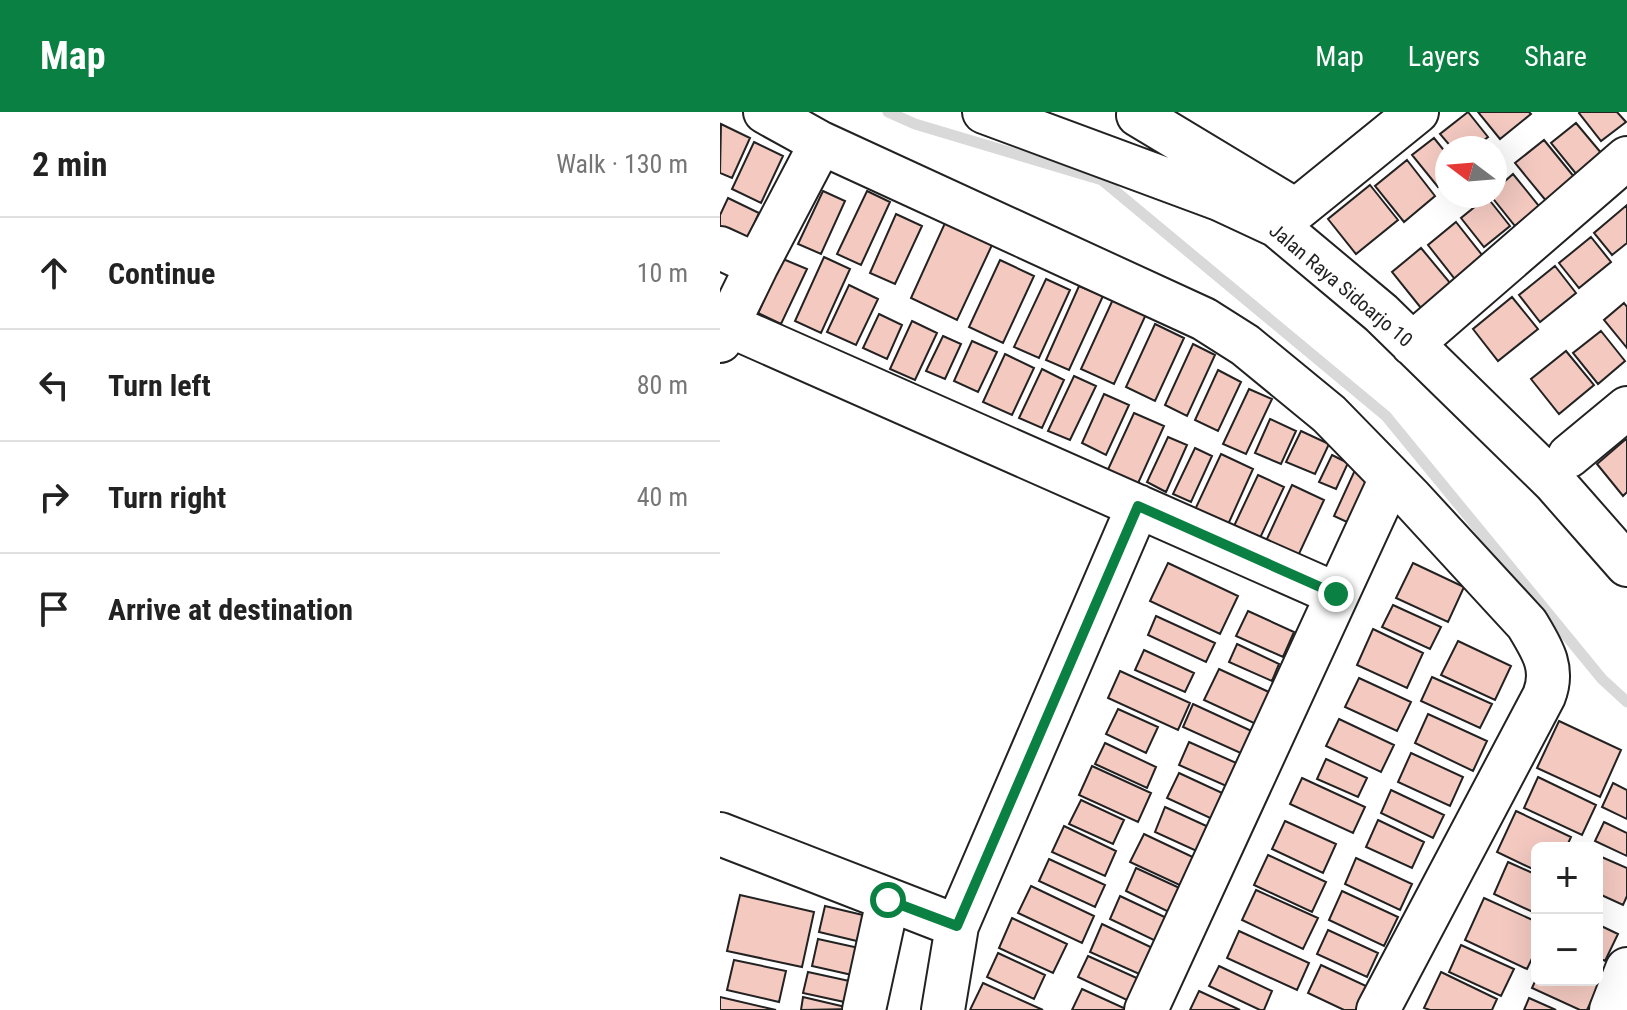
<!DOCTYPE html>
<html lang="en">
<head>
<meta charset="utf-8">
<style>
  :root { --surface:#fff; --page:#f2f2f2; --text:#222; --muted:#767676; --line:#e0e0e0; --accent:#0b8043 }
  body { margin:0; font-family:"Roboto Condensed",sans-serif; background:var(--page); color:var(--text) }
  .controls { position:absolute; right:24px; bottom:24px; display:grid; overflow:hidden; border-radius:12px; box-shadow:0 8px 32px #0002 }
  .controls button { width:72px; height:72px; display:grid; place-items:center; padding:0; border:0; border-bottom:2px solid var(--line); background:var(--surface); color:var(--text); font:40px sans-serif }
  .compass { position:absolute; left:715px; top:24px; width:72px; height:72px; border-radius:50%; background:var(--surface); box-shadow:0 8px 32px #0002; rotate:286deg }
  .stop { position:absolute; width:24px; height:24px; margin:-18px; border:6px solid #0b8043; border-radius:50%; background:#fff }
  .stop.end { background:#0b8043; border-color:#fff; box-shadow:0 2px 8px #0008 }
  .list { margin:0; padding:0; list-style:none }
  h2 { display:flex; justify-content:space-between; align-items:center; height:104px; margin:0; padding:0 32px; font-size:34px }
  h2 small { font-size:26px; font-weight:400; color:var(--muted) }
  .list li { display:grid; grid-template-columns:52px 1fr auto; gap:24px; align-items:center; box-sizing:border-box; height:112px; padding:0 32px; border-top:2px solid var(--line) }
  .list b { display:block; font-size:30px; white-space:nowrap }
  .list em { font-size:26px; font-style:normal; color:var(--muted) }
  .icon { flex:none; width:44px; height:44px; fill:none; stroke:currentColor; stroke-width:2; stroke-linecap:round; stroke-linejoin:round }
  .map { position:relative; flex:none; width:907px; height:898px; overflow:hidden }
  header { display:flex; align-items:center; gap:48px; box-sizing:border-box; height:112px; padding:0 40px; background:var(--accent); color:#fff }
  header strong { font-size:38px }
  nav { display:flex; gap:44px; margin-inline-start:auto; font-size:28px }
  main { display:flex }
  aside { flex:1; background:var(--surface) }
  .map>svg:first-child { display:block }
  .lines { fill:none; stroke-linecap:round; stroke-linejoin:round }
  .stream { stroke:#d9d9d9; stroke-width:11 }
  .building { fill:#f3c9c0; stroke:#222; stroke-width:2 }
  .minor-casing { stroke:#222; stroke-width:46 }
  .minor { stroke:#fff; stroke-width:42 }
  .route { stroke:#0b8043; stroke-width:10 }
  .labels { text-anchor:middle; stroke-width:6; stroke-linejoin:round; paint-order:stroke }
  .street-label { font-size:20px; fill:#222; stroke:#fff }
</style>
</head>
<body>
<header>
<strong>Map</strong>
<nav><a>Map</a><a>Layers</a><a>Share</a></nav>
</header>
<main>
<aside>
<h2>2 min<small>Walk · 130 m</small></h2>
<ul class="list">
<li><svg class="icon" aria-label="ahead" viewBox="0 0 24 24"><path d="M12 20V5M6 11l6-6 6 6"/></svg><div><b>Continue</b></div><em>10 m</em></li>
<li><svg class="icon" aria-label="left" viewBox="0 0 24 24"><path d="M17 20v-9H6M10 6l-5 5 5 5"/></svg><div><b>Turn left</b></div><em>80 m</em></li>
<li><svg class="icon" aria-label="right" viewBox="0 0 24 24"><path d="M7 20v-9h11M14 6l5 5-5 5"/></svg><div><b>Turn right</b></div><em>40 m</em></li>
<li><svg class="icon" aria-label="arrive" viewBox="0 0 24 24"><path d="M6 21V4h12l-3 4 3 4H6"/></svg><div><b>Arrive at destination</b></div></li>
</ul>
</aside>
<div class="map">
<svg width="907" height="898" viewBox="0 0 907 898">
  <rect width="100%" height="100%" fill="#fff"/>
  <g class="lines">
    <path class="stream" d="M168 0 195 12 382 68 666 304 882 567 907 590"/>
  </g>
  <path class="building" d="M748 0 768 25 754 36H732L720 22Z
    M758 0H809L811 2 780 27Z
    M860 0H897L906 10 881 29 859 1Z
    M856 11 882 42 857 63 831 31Z
    M1 12 30 26 12 66 0 61Z
    M714 26 727 42V67L718 75 692 43Z
    M824 28 855 66 827 90 795 51Z
    M34 30 63 44 41 91 12 77Z
    M687 48 715 84 684 110 655 74Z
    M793 62 819 94 795 114 771 84H775V78Z
    M650 73 678 108 636 142 608 107Z
    M103 79 125 89 101 142 78 132Z
    M147 79 170 90 141 153 117 142Z
    M767 85 790 114 764 135 741 106Z
    M8 86 39 101 24 134 0 123V103Z
    M907 93V131L892 143 874 121Z
    M176 102 202 114 175 172 150 161Z
    M736 110 766 148 738 171 708 133Z
    M225 111 272 133 237 208 191 186Z
    M871 125 891 150 859 176 839 151Z
    M701 136 731 172 701 196 672 160Z
    M104 145 130 157 101 221 75 209Z
    M63 147 87 157 61 212 38 201Z
    M280 148 314 164 283 231 249 215Z
    M835 154 856 181 820 210 799 183Z
    M326 167 350 178 319 246 294 235Z
    M129 173 158 187 136 233 107 220Z
    M359 174 383 184 349 258 326 248Z
    M395 183 428 198 394 272 361 257Z
    M792 185 818 217 778 249 753 217Z
    M904 191 907 195V236L884 208Z
    M159 202 182 213 167 247 143 236Z
    M192 209 217 221 195 268 170 257Z
    M435 212 464 226 435 289 406 275Z
    M881 219 905 249 878 272 853 241Z
    M223 224 241 232 225 267 206 259Z
    M252 229 277 240 258 280 234 269Z
    M473 232 495 243 467 304 445 293Z
    M846 239 874 273 839 302 811 267Z
    M285 242 314 256 292 303 263 290Z
    M322 257 344 268 322 316 299 306Z
    M498 258 521 270 498 319 475 308Z
    M354 264 376 274 350 328 328 319Z
    M529 277 552 287 526 342 503 332Z
    M384 282 409 293 386 343 362 331Z
    M414 301 444 314 415 378 385 364Z
    M550 307 576 319 561 352 535 341Z
    M581 319 609 332 595 362 566 350Z
    M448 325 467 333 446 380 427 370Z
    M906 327 907 329V380L903 384 877 352Z
    M475 336 492 344 471 390 453 382Z
    M501 342 533 357 506 417 473 402Z
    M612 343 628 351 616 377 599 370Z
    M635 358 663 371 642 417 614 404Z
    M538 363 564 375 540 426 514 414Z
    M572 373 604 388 578 444 546 429Z
    M448 451 518 484 500 522 430 489Z
    M693 451 744 475 728 510 676 486Z
    M673 493 721 515 710 537 662 515Z
    M528 499 574 520 563 545 516 524Z
    M436 504 495 531 486 550 428 523Z
    M653 517 703 541 687 576 637 553Z
    M738 529 791 554 775 588 721 563Z
    M517 532 559 552 552 569 509 550Z
    M424 538 474 561 465 580 415 558Z
    M499 557 551 581 536 612 484 588Z
    M400 559 470 591 458 618 388 586Z
    M712 565 772 592 760 616 701 589Z
    M639 566 691 590 677 619 625 595Z
    M473 592 536 621 525 643 463 615Z
    M398 597 438 615 426 641 386 622Z
    M708 602 767 629 753 659 695 631Z
    M619 607 674 633 661 660 606 634Z
    M839 609 901 638 880 685 817 656Z
    M469 630 523 654 513 677 459 653Z
    M385 631 436 655 427 676 375 652Z
    M691 641 743 665 730 694 678 670Z
    M606 647 647 666 638 685 597 667Z
    M372 654 431 681 418 710 359 683Z
    M459 661 513 686 501 711 447 686Z
    M818 665 876 693 862 723 804 696Z
    M582 666 645 695 633 721 570 692Z
    M893 671 907 678V707L882 695Z
    M671 678 724 703 713 726 661 701Z
    M361 688 404 708 393 732 349 712Z
    M445 695 493 717 481 741 435 720Z
    M796 699 851 725 846 736H817V759L777 740Z
    M658 708 704 730 692 756 646 735Z
    M565 709 616 732 603 761 552 737Z
    M884 710 907 721V744L875 729Z
    M344 714 396 739 385 764 332 740Z
    M424 722 479 748 466 776 410 750Z
    M548 743 606 770 592 800 534 773Z
    M877 743 907 756V784L903 793 877 781Z
    M636 746 692 772 680 798 625 772Z
    M329 747 385 773 375 795 319 769Z
    M788 750 817 763V798L815 801 774 782Z
    M416 756 464 778 453 802 406 779Z
    M311 774 374 804 362 831 298 801Z
    M536 778 598 806 583 837 522 808Z
    M622 779 678 805 664 834 609 808Z
    M20 783 94 800 82 855 7 839Z
    M400 784 451 808 440 831 390 807Z
    M764 786 817 810V836L807 857 745 828Z
    M105 794 147 804 141 830 99 820Z
    M292 806 347 832 333 861 279 836Z
    M382 812 439 839 426 865 370 840Z
    M877 812 898 822 885 849 877 845Z
    M608 818 658 841 647 865 597 842Z
    M519 819 589 851 577 878 507 846Z
    M98 827 148 838 141 865 92 854Z
    M741 833 794 857 781 884 729 860Z
    M278 841 325 863 314 887 267 865Z
    M368 844 419 867 409 889 358 865Z
    M14 848 66 859 59 890 7 878Z
    M601 853 646 874 636 898H624L588 881Z
    M499 854 552 879 544 898H540L489 874Z
    M877 857 885 860 867 898H860L812 876 817 865V868H877Z
    M88 860 134 870 129 891 83 881Z
    M721 860 777 887 772 898H710L704 896Z
    M263 871 323 898H250Z
    M362 877 408 898H352Z
    M479 879 520 898H470Z
    M0 885 56 898H0Z
    M83 885 134 897 81 898Z
    M809 886 836 898H804Z"/>
  <g class="lines">
    <defs>
      <path id="minor" d="M45 0 101 31 484 207 525 233 609 302 691 386 807 512C822 537 835 556 824 584L658 898
        M264 0 499 87 557 114 661 201 834 370 907 453
        M418 3 564 91
        M576 98 697 0
        M0 136 37 153
        M8 213 616 482
        M0 229 37 153 101 31
        M692 232 907 46
        M849 344 907 296
        M0 722 237 814
        M144 898 168 788
        M223 898 237 814 418 394
        M426 898 671 366
        M891 898 907 857"/>
    </defs>
    <use href="#minor" class="minor-casing"/>
    <use href="#minor" class="minor"/>
  </g>
  <g class="lines">
    <path class="route" d="M168 788 237 814 418 394 616 482"/>
  </g>
  <g class="labels">
    <g class="street-label">
      <text transform="translate(621 173) rotate(40)" y="7">Jalan Raya Sidoarjo 10</text>
    </g>
  </g>
</svg>
<div class="controls">
<button>+</button>
<button>−</button>
</div>
<svg class="compass" viewBox="-18 -18 36 36"><path d="M0-13l5 13h-10z" fill="#e53935"/><path d="M0 13l5-13h-10z" fill="#767676"/></svg>
<div class="stop" style="left:168px;top:788px"></div>
<div class="stop end" style="left:616px;top:482px"></div>
</div>
</main>
</body>
</html>
